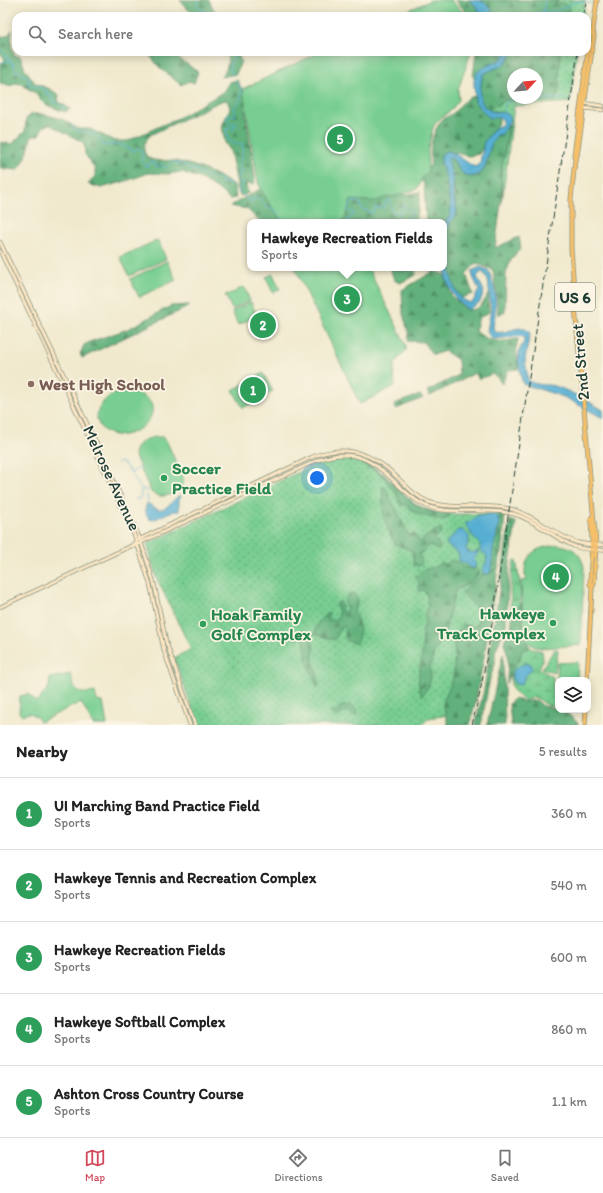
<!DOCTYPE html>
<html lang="en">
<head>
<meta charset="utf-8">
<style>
  :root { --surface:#fff; --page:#f6f6f6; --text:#222; --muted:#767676; --line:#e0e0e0; --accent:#d1495b }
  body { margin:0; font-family:Itim,sans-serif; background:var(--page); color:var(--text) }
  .controls { position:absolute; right:12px; bottom:12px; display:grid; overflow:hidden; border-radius:8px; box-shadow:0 2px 10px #0003 }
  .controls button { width:36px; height:36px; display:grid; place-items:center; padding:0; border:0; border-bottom:1px solid var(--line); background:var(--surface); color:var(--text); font:20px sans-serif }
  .compass { position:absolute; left:507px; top:68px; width:36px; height:36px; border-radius:50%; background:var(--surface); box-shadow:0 2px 10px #0003; rotate:64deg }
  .you { position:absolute; left:317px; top:478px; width:14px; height:14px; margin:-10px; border:3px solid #fff; border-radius:50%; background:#1a73e8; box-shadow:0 0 0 6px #1a73e833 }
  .badge { display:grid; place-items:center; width:26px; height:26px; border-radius:50%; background:var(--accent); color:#fff; font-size:13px; font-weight:700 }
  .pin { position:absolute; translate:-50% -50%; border:2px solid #fff; box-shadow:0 1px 4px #0006 }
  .popup { position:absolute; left:247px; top:219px; width:200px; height:52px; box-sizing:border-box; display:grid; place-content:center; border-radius:8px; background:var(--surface); filter:drop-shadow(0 1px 3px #0005); font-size:13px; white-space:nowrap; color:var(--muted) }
  .popup b { font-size:15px; color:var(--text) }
  .popup::after { content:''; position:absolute; left:50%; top:100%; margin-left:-8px; border:8px solid transparent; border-top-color:var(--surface) }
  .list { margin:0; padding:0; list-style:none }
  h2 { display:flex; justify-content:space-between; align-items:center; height:52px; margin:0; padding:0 16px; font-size:17px }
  h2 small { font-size:13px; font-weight:400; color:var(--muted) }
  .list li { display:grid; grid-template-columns:26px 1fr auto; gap:12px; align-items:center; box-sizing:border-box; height:72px; padding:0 16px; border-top:1px solid var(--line) }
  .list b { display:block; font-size:15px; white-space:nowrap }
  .list p { margin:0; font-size:13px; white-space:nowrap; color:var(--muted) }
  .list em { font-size:13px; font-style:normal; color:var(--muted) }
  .icon { flex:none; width:22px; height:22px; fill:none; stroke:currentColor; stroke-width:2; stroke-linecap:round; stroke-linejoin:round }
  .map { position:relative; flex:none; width:603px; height:725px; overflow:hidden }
  .search { position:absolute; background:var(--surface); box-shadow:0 2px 10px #0003; left:12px; right:12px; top:12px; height:44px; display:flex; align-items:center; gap:10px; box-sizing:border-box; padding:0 14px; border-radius:12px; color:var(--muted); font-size:15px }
  .sheet { height:412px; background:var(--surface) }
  nav { display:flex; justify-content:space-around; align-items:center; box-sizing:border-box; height:56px; border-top:1px solid var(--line); background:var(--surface); font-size:11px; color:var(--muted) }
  nav a { display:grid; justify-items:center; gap:2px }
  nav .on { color:var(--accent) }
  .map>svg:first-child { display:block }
  .grass { fill:url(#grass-dots); stroke:#4c8663 }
  .forest { fill:url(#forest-firs); stroke:#407758; fill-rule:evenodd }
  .wetland { fill:url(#wetland-marsh); stroke:#4c8663 }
  .green { fill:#78ce92; stroke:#4c8663 }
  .water { fill:#56afd3; stroke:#3a7684 }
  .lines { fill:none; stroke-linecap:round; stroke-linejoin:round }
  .stream { stroke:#56afd3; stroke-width:1 }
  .secondary-casing { stroke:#889380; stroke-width:4.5 }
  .primary-casing { stroke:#889380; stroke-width:5 }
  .secondary { stroke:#fbe6c4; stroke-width:3 }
  .primary { stroke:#f6c06b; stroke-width:3.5 }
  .rail { stroke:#1f3d34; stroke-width:1; stroke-dasharray:6 3; stroke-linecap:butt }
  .education-dot { fill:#8d6e63; stroke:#fcf5e5; stroke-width:1.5 }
  .leisure-dot { fill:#2e9e5b; stroke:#fcf5e5; stroke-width:1.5 }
  .labels { text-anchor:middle; stroke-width:3.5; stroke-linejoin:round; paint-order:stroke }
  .shield { fill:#fcf5e5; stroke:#617469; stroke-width:1 }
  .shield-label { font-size:16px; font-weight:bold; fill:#1f3d34 }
  .street-label { font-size:17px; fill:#1f3d34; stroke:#fcf5e5 }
  .education-label { font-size:17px; font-weight:bold; fill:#785e54; stroke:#fcf5e5; text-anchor:start }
  .leisure-label { font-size:17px; font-weight:bold; fill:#27864d; stroke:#fcf5e5; text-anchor:start }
</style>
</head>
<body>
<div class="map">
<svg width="603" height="725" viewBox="0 0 603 725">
  <defs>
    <pattern id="grass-dots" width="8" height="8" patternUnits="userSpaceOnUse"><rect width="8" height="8" fill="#78ce92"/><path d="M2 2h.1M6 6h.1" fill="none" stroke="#62a878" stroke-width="1.8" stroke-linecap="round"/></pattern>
    <pattern id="forest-firs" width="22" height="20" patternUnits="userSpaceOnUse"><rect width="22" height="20" fill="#62b17c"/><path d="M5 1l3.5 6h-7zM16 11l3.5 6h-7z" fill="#509166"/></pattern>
    <pattern id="wetland-marsh" width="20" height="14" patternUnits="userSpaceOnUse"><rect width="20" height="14" fill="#78ce92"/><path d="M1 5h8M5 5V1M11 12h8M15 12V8" fill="none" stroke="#62a878"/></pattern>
  </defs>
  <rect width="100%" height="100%" fill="#fcf5e5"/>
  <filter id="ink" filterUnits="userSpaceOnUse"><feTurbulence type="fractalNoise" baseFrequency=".025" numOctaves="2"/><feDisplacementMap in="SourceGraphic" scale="8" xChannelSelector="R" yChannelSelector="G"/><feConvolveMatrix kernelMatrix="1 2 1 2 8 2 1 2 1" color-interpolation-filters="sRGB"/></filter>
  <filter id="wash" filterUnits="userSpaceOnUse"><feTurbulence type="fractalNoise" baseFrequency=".012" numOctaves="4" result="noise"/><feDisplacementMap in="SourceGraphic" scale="16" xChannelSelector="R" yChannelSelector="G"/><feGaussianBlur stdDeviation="0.9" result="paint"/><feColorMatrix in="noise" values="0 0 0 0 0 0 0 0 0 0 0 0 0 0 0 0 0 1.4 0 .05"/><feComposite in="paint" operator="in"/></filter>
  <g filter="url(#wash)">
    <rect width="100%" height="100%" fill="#f0e9cd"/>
    <path class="grass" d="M557 0H585L583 16H564L568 14 557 3Z
      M560 52H577L570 102 514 106 503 196 501 173 511 119 505 113 488 110 505 100 524 102 556 100 559 89Z
      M343 458C353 459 362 461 370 465 391 475 403 499 425 509 447 518 481 512 505 514L490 614 449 715 428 718 422 725H198L174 658 191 649 156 577 147 544 318 463 334 459Z"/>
    <path class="forest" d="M180 0H209L217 16C199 16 191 16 180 0Z
      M455 0H469L476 6 482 16H470Z
      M481 0H557V3L570 5 567 14 564 16H491L492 10 488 5Z
      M12 30 11 45 15 56H20L25 69 35 83 50 89 59 95 58 101 70 109 65 112 46 105 35 93 21 84 16 83 11 86 0 83V63L3 64 5 59 0 53V38L4 36H8Z
      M147 52H170L198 72 194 83 189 81 181 85 160 68Z
      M226 52H237L241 61 236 74 221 77C228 69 229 62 226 52Z
      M328 52 245 95 244 103 255 178 254 183 251 185 249 183 246 185 248 193 242 196 239 194 230 150 225 143 222 126 230 108 227 100 221 101 152 134C145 139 140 150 148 157 153 163 167 159 175 161 197 165 214 173 234 185L236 198 230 199 218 189 201 179 182 172 168 174 149 173 123 182 101 188 88 184 95 176V169L85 154 84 143 77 139 49 124 43 127 39 135 31 137C29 150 26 159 18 170L5 169 0 167 1 142 12 144 25 131 26 119 32 114H42L62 119 78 129H90L115 141H127L178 118 215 97 224 91 229 82 237 80 242 89Z
      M476 52H507L501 59 481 69 475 78 473 77Z
      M514 52H560L559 89 556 100 524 102 505 100 488 110C476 101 481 86 483 74L505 64ZM513 74H537V98H513Z
      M475 96V99L489 118 495 117 499 118V122L487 138 479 154 469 156 446 151 441 155V164L447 180 448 193 451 206 450 216 444 224V222H426L424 184 420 178 422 173 431 165C429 151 432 131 442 120 445 117 450 116 453 113 461 106 464 98 475 96Z
      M509 125 501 173 502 196 495 248 519 237 521 248 511 260 506 273 505 311 498 315 497 297 493 270 476 263 466 274 473 294 461 298 452 285 451 279 446 232 449 225 457 212C455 201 454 190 453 179 452 171 446 165 448 157H450L463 174C466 175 469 176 472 177 488 177 488 150 493 140 497 133 504 131 509 125Z
      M260 189 278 210 285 222H260L247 209 230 206Z
      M396 191 405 195 420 192 417 222H319L346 197Z
      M390 268H415L416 275 400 283 394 280Z
      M434 271 444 274C447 281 448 289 451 295 453 298 455 300 458 302 470 316 481 310 488 294L489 312 479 318 475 331C493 344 498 342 518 339L516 348 518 369 508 370 502 384 497 377 492 374 479 379 475 373 430 396 427 391 459 375 458 360 445 351 433 355 423 342 408 341 409 334 403 314 402 290Z
      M189 305 188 307 82 358 80 354 84 345 92 341 128 329 171 306Z
      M420 395 423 398 396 409 394 404Z
      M363 463C389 471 401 500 426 510 433 513 440 513 448 514L450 516 446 519 440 520 417 514 406 505 400 504 395 490 390 487 385 478 377 471 368 468Z
      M382 487H385L408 534 410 535 413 533 420 542 425 537 441 528V534L434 538 438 542 440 549 437 550 430 545C425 548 424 552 419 554L422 562 420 565 418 566 414 564 412 551C406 547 399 547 394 543 391 540 391 535 389 531 382 517 384 503 382 487Z
      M500 514 504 515C505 536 499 560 496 581 488 629 482 678 470 725H448L443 703 453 678 455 652 454 643 456 634 462 624 474 627 478 624V608L473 605 463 593 461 594 482 574 487 575 493 571C495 552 500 533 500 514Z
      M510 520 516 522 509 569 506 625 495 652V664L490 678 481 725H475L484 690Z
      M451 560C460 562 468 572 476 568L480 572 470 583 456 590 454 595 444 637 434 652 430 667 431 677 429 685 422 696C415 683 421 668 422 654 423 645 423 637 423 628L425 625C425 617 424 613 428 606L427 595 424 590 419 591C419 586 420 580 415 577 426 564 431 572 440 563L446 564Z
      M349 594H354L357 598 358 601 354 610 360 629 357 644 348 641 345 638 346 629 344 626 340 628 335 640 315 634C315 626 322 616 329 613L328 618 329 621 338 618 339 611 336 605 340 601 343 614 348 608 345 606V599Z
      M521 602 523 636 530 647 526 648 521 654 518 663 511 670 507 683 508 656 504 643 505 639 511 628 512 621 515 617Z
      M304 631H307C311 639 317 648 312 657L318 677V688L306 659V652L304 639 303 637 296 639 293 638V636Z
      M503 654 505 725H487Z
      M514 698 524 702 536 700 543 706 564 710 578 723V725H511L509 704Z
      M351 705 358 712 357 715H352L347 711 336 717 334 714 330 712 331 710 337 711 340 707Z"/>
    <path class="wetland" d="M516 560C519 580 526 604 512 621 510 601 509 581 514 561Z
      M530 647 532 649 542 651 543 659 539 668 553 677V696L558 701V705C547 709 544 701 534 697L524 701 512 689 510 677 511 670 520 660 522 651 527 648Z"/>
    <path class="green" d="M431 0H451L467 16H396Z
      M320 52H471L458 90 459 100 451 110 436 122 433 128 428 149V172L423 176 417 189 396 196 387 197 375 201 351 200 345 218 342 222H282L261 190 258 182 243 89Z
      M158 240 166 259 129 276 120 257Z
      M167 261 176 280 139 297 130 279Z
      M295 268H368L406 345V350C392 365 393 366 395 386L360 404Z
      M273 274 280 289 273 293 266 277Z
      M242 287 245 288 250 301 232 309 225 295 235 292Z
      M251 302 257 316 238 325 232 311Z
      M263 373 273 391 243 408 233 390Z
      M126 392C131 393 137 393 141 395 173 410 130 448 105 431 89 420 100 400 114 394 118 393 122 393 126 392Z
      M156 437H162L166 440 184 480C181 492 162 502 151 492L134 454C136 443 146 438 156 437Z
      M558 545C572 546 581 553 584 567L581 645 541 648 535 647 528 642 524 634 521 581 527 580 526 576H525C524 552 538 547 558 545Z
      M555 649 558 650 555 672 546 670 542 668Z
      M578 662 577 680H558V696H556L558 663Z
      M71 674C74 692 77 695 95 692L97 701 103 702 107 725H93L81 702 40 722 38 718 30 713 21 715 19 713 20 696 28 694 37 702 49 687 50 678Z"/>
    <path class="water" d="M469 0C481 0 484 0 492 10L491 16H482L476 6Z
      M507 52H514L505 64 483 74C481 84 477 99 485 107 495 119 524 103 502 134L497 135C494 139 491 144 490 149 487 158 486 173 475 176 471 177 467 175 463 174L452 158 449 157 448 158 453 179V195L457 212 449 225 446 232C452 253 444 296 471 303L474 300 479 290 473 277 472 271 480 267 488 270C495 284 497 298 495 314 495 321 491 325 495 332 508 335 520 321 530 333L525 359 528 380C535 386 546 384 555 386 572 392 588 401 603 410V418L564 397 523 384 522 381C520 372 517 362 519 352 520 346 525 344 524 337 519 335 501 339 493 339L490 337 487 331 491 309 488 280 483 272 480 273 477 277 484 291 480 302 468 310 456 299 450 289 446 278 444 252V224L450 216 451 206 448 193 447 180 441 164V155L446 151C454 151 465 162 475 167L480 163 484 142 495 128 503 124V121L502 119 495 117 489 118 475 102C476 95 473 87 474 80 477 66 491 66 501 59 503 57 505 54 507 52Z
      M180 495 181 496 179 499V511C166 511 162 518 151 520 145 516 144 509 147 503 150 504 152 507 155 508 166 514 172 499 180 495Z
      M494 514 498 517 499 524 493 550 491 571 487 575 483 573 482 569 486 563 487 556 480 550V544L474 538 466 525V523L470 522 477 516Z
      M458 530H463L469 536V542L466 548 467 551 472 553 479 551C476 557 472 558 476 565L475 568H473L472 569 465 563 459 561V554L447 545V542Z
      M528 663 531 664 532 669 526 675 521 685 516 684C505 674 517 665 528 663Z"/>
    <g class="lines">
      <path class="stream" d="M198 0 199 1 198 6 204 12 209 13 210 16
        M587 3H592
        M543 12 557 11 575 2H585
        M531 16 543 12 545 4V0
        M0 49 14 65 16 72 18 71 31 80 27 82 30 85 46 89 47 95 51 96 52 101 58 103 66 110
        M229 52 231 55 234 54 235 57 229 64 233 75
        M0 63 6 60 10 62
        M235 81 241 88V99L234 108 236 115 231 116 227 113V121L231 125 237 122 233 130 230 128 226 129 228 140 236 145 242 143 243 151 239 166 241 169 238 178 242 184 238 190 251 202 253 199 259 198 266 207H270L280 214 282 222
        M528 98H530
        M536 98 566 99
        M504 113V106L506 102 519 98
        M71 124 76 131C91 131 96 132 103 145L119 144 133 151 139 148 143 154 142 160 144 165 148 166 149 163 153 162 157 167 161 164 164 168 173 162 187 166 191 171 196 168C201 179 213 175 221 180V183L231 184 234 187
        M348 222 347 219 352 217 354 213 347 210 353 201 359 202 362 209 372 213 376 207 384 208 385 201 389 200 393 212 398 215 404 205 413 213 411 216 402 222
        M118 463 122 462 129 470 140 487 142 489 146 490 148 502
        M131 473 139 468
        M136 499H139L141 495V489"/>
    </g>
  </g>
  <g filter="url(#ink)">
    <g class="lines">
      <defs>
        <path id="secondary" d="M583 103 603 106
          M582 108 603 110
          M0 242 103 457 140 539 154 583 166 642 195 725
          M0 251 99 459 135 537 150 584 164 651 190 725
          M101 458 107 469
          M131 546 136 541 312 457C346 443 373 453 398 478 407 487 416 497 429 502 455 511 484 502 511 509 535 515 556 537 579 543 587 545 595 545 603 545
          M0 607 131 546H135L144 541 318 460C353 447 373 460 397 484 406 492 415 501 426 506 453 516 486 506 514 514 536 520 554 539 576 547 584 550 594 550 603 550"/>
        <path id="primary" d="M575 160 577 156 594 36 593 30 597 0
          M592 588 590 584 592 541 591 519 593 516
          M587 680 592 589 594 583 596 545 576 318 571 248V199L575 160 574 155 590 35 593 30
          M585 725 586 710"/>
      </defs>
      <use href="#secondary" class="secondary-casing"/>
      <use href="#primary" class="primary-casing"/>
      <use href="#secondary" class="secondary"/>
      <use href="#primary" class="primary"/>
      <path class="rail" d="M584 16 586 0
        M472 725 480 692 488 650 578 52"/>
    </g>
  </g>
  <circle class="education-dot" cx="31" cy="384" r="4"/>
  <g class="leisure-dot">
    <circle cx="164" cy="478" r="4"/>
    <circle cx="553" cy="623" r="4"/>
    <circle cx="203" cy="624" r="4"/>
  </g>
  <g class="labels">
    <rect class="shield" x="555" y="283" width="40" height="28" rx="3"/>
    <g class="shield-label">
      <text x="575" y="303">US 6</text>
    </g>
    <g class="street-label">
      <text transform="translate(580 362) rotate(-95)" y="6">2nd Street</text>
      <text transform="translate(112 478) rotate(65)" y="6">Melrose Avenue</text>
    </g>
    <g class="education-label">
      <text x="39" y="390">West High School</text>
    </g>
    <g class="leisure-label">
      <text x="172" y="474">Soccer<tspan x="172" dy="20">Practice Field</tspan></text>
      <text x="545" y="619" text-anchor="end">Hawkeye<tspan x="545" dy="20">Track Complex</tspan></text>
      <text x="211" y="620">Hoak Family<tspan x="211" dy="20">Golf Complex</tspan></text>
    </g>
  </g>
</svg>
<div class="controls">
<button><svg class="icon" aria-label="layers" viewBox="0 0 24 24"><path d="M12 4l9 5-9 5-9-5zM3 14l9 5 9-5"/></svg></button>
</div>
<svg class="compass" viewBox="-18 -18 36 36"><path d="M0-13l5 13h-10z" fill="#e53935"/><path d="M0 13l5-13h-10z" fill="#767676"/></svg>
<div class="you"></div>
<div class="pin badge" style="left:253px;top:390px;background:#2e9e5b">1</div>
<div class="pin badge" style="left:263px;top:325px;background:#2e9e5b">2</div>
<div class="pin badge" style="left:347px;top:299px;background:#2e9e5b">3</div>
<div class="popup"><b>Hawkeye Recreation Fields</b>Sports</div>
<div class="pin badge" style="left:556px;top:577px;background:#2e9e5b">4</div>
<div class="pin badge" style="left:340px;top:139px;background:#2e9e5b">5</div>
<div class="search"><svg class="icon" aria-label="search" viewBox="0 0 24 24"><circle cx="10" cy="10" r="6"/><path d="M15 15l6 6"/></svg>Search here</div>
</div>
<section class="sheet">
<h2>Nearby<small>5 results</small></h2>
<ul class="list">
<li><span class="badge" style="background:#2e9e5b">1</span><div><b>UI Marching Band Practice Field</b><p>Sports</p></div><em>360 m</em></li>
<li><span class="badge" style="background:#2e9e5b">2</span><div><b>Hawkeye Tennis and Recreation Complex</b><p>Sports</p></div><em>540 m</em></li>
<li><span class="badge" style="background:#2e9e5b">3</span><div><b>Hawkeye Recreation Fields</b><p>Sports</p></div><em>600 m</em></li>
<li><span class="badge" style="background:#2e9e5b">4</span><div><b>Hawkeye Softball Complex</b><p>Sports</p></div><em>860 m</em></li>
<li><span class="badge" style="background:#2e9e5b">5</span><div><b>Ashton Cross Country Course</b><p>Sports</p></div><em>1.1 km</em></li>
</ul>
</section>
<nav>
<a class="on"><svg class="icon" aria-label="map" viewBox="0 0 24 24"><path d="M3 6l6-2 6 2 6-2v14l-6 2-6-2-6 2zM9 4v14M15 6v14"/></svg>Map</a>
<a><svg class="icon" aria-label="directions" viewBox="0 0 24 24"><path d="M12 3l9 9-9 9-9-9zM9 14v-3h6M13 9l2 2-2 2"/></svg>Directions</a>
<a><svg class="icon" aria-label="saved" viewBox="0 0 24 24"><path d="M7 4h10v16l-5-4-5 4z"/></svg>Saved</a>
</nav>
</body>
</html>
